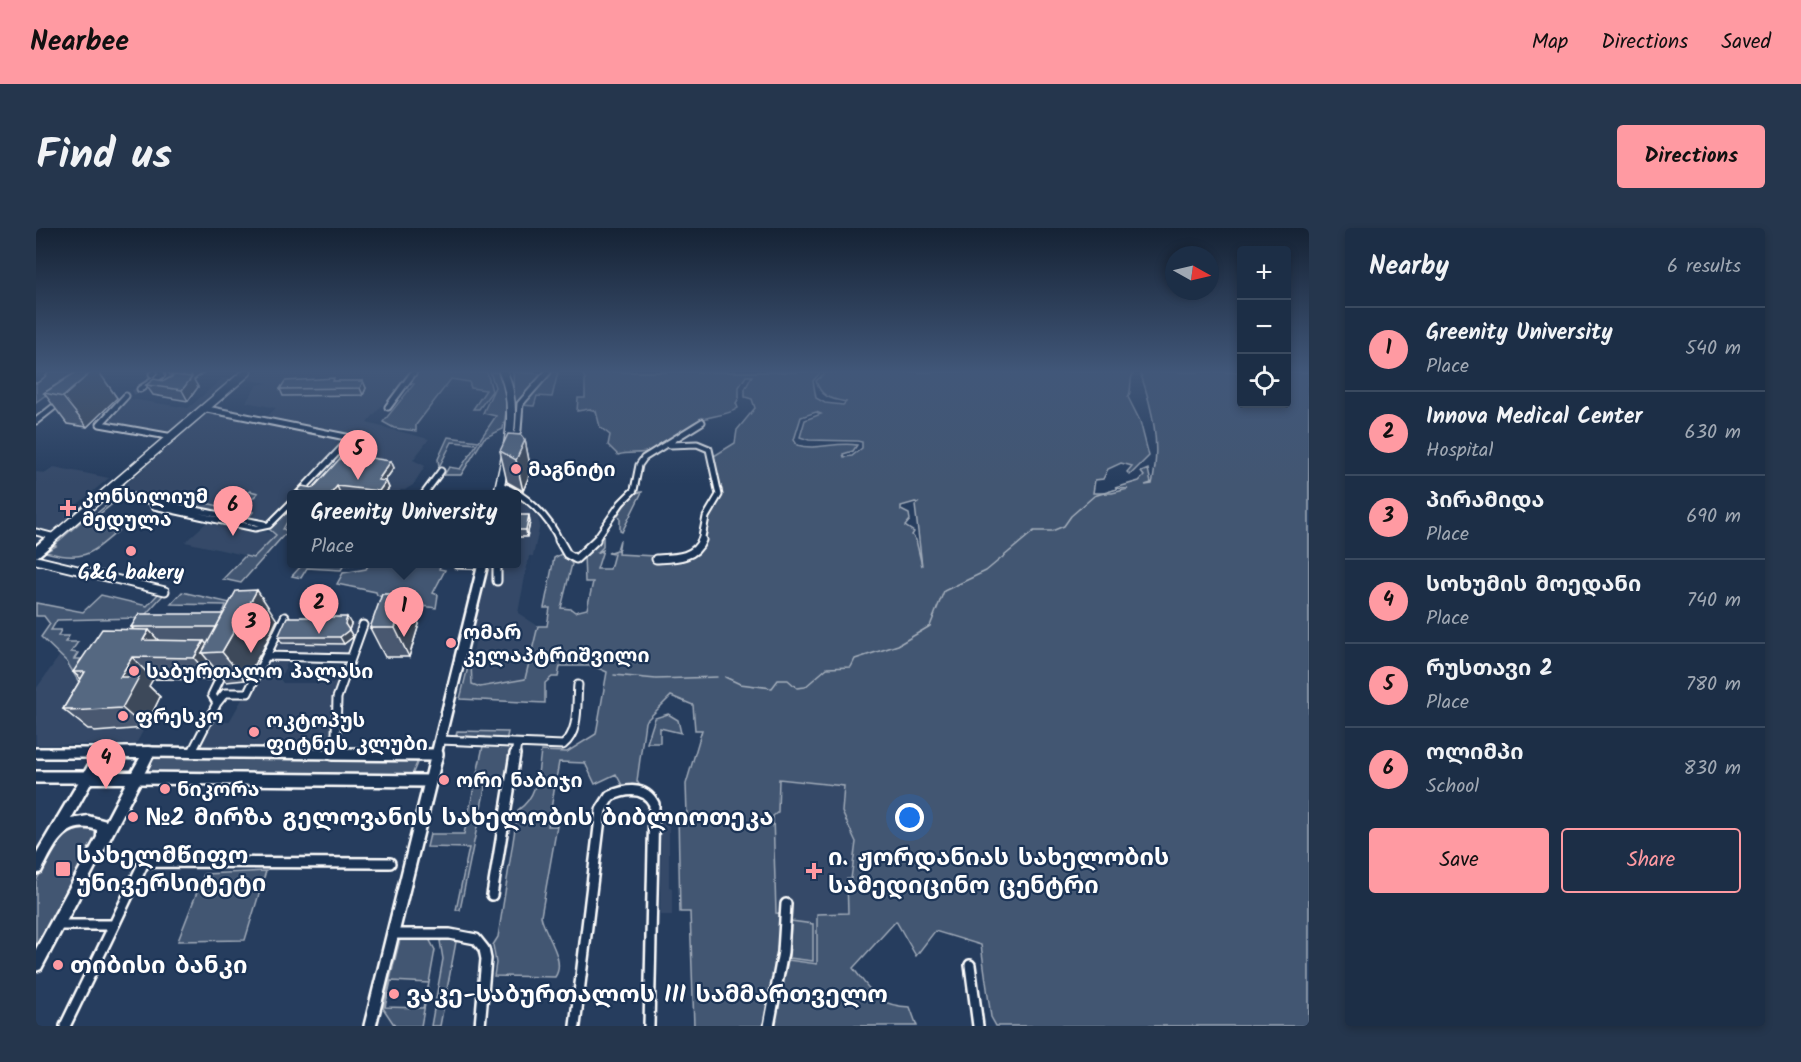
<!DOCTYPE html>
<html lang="en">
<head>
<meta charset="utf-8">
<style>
  :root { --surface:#1c2e46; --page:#25364d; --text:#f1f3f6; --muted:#a0a8b3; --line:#3a4a5f; --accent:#ff9aa2 }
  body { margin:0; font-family:Kalam,"Noto Sans Georgian",sans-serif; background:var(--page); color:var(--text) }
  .controls { position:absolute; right:18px; top:18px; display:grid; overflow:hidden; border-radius:6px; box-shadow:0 3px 9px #0003 }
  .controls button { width:54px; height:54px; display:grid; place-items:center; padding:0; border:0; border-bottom:2px solid var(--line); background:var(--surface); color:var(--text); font:30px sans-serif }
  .compass { position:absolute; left:1129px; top:18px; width:54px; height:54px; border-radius:50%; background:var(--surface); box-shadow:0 3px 9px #0003; rotate:98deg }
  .you { position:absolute; left:874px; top:590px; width:21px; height:21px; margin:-15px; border:4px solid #fff; border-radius:50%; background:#1a73e8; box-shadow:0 0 0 9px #1a73e833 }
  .badge { display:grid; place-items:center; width:39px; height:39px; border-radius:50%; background:var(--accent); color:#111; font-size:20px; font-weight:700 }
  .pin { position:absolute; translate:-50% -50px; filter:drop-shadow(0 2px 3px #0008) }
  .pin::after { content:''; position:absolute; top:32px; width:21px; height:18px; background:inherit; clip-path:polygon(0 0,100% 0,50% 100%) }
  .popup { position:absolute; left:251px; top:262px; width:234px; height:78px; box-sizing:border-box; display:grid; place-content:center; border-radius:6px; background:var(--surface); filter:drop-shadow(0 2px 4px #0005); font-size:20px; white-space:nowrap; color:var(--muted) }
  .popup b { font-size:22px; color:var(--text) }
  .popup::after { content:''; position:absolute; left:50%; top:100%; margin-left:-12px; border:12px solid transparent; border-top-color:var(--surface) }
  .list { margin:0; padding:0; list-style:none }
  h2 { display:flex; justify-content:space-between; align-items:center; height:78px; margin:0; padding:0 24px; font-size:26px }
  h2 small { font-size:20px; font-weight:400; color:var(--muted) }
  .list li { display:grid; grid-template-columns:39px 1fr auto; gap:18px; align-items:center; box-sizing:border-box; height:84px; padding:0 24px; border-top:2px solid var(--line) }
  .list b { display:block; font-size:22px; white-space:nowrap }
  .list p { margin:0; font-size:20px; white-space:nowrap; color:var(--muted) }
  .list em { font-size:20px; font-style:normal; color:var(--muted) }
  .actions { display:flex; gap:12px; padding:18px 24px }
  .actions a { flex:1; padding:14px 0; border:2px solid var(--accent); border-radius:6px; text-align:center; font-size:21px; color:var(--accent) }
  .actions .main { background:var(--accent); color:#111 }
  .icon { flex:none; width:33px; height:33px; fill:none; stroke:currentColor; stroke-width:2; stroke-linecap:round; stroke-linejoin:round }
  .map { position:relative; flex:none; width:1273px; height:798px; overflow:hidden; border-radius:6px }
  header { display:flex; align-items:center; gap:36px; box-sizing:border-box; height:84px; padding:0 30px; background:var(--accent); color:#111 }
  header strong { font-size:28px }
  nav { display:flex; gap:33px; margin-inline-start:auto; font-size:21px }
  .intro { display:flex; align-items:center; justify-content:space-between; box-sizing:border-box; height:144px; padding:0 36px }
  h1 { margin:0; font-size:42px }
  .button { padding:15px 27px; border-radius:6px; background:var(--accent); color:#111; font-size:21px; font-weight:700 }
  main { display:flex; gap:36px; padding:0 36px }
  aside { flex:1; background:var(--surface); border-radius:6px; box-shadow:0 3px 9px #0003 }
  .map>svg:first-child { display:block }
  .built { fill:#344a68; fill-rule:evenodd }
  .green { fill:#425672; stroke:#a0aab8; stroke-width:1.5; fill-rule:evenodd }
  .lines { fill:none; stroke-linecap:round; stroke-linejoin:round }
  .stream { stroke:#a4aebb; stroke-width:1.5 }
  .street-tunnel { stroke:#475a76; stroke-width:5; stroke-dasharray:5 3; stroke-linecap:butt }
  .street-far2-casing { stroke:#fff; stroke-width:9 }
  .street-far1-casing { stroke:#fff; stroke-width:11 }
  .street-casing { stroke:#fff; stroke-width:14 }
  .secondary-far2-casing { stroke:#fff; stroke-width:11 }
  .secondary-far1-casing { stroke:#fff; stroke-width:14 }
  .secondary-casing { stroke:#fff; stroke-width:16 }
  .primary-casing { stroke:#fff; stroke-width:5 }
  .street-far2 { stroke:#1d3557; stroke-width:5 }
  .street-far1 { stroke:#1d3557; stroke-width:7 }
  .street { stroke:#1d3557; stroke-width:9 }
  .secondary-far2 { stroke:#1d3557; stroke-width:8 }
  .secondary-far1 { stroke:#1d3557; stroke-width:9 }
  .secondary { stroke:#1d3557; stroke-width:11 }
  .primary { fill:#1d3557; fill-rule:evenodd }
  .wall { fill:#49596f; stroke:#fff; stroke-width:1.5 }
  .shaded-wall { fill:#3c485a; stroke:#fff; stroke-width:1.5 }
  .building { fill:#556781; stroke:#fff; stroke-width:1.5 }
  .poi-dot { fill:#ff9aa2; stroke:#1d3557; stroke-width:2 }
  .labels { text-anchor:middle; stroke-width:4.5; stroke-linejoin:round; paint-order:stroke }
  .poi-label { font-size:20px; font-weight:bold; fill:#fff; stroke:#1d3557; text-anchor:start }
  .near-poi-label { font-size:24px; font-weight:bold; fill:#fff; stroke:#1d3557; text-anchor:start }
</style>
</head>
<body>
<header>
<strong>Nearbee</strong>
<nav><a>Map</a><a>Directions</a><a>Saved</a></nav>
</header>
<div class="intro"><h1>Find us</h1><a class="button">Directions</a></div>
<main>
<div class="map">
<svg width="1273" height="798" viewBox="0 0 1273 798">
  <rect width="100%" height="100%" fill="#263d5e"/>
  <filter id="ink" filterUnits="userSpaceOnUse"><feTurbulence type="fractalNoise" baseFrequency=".0167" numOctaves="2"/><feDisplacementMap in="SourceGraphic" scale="12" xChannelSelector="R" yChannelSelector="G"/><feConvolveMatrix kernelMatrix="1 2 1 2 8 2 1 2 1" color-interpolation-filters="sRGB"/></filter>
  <g filter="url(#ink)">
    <path class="built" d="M220 144H374L331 195 393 211 377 232 389 238 377 257 369 262H365L361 266H256L255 280 245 288 240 287 233 295 81 264 173 183 226 193 240 180 210 174 221 157 233 155 212 152ZM221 265 206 282 217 284 212 290 134 272 139 268 196 281Z
      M187 150 199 152 138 205 68 194 71 189 95 171 152 180Z
      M18 239 73 250 32 284 38 286 14 306 0 302V244L10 245Z
      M481 269 502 290 504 297 497 328H493L482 385 502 398 489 451 444 459 436 457 435 435 441 405 439 389 452 336H481Z
      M169 291 188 298 189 295 240 306 217 329 149 314 171 294 168 293Z
      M250 394 325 395 313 427H255L244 451 247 455H302L296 487 297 506 291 519H163L164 511H157L163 494H193Z
      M24 427 51 468 126 467 100 516 0 517V461Z
      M743 551 808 558 806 584 820 614 815 651H811L812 686 781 736 743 731 748 686H740L737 588 742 583Z
      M625 586H633V659L636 660V687H624Z"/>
    <path class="green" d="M9 144H41L0 174V152Z
      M374 144H451L456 163 443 181H437L450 162 435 160 433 154 415 151 380 197V203L358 200 347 194 378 156 367 154Z
      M454 144H461C474 160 471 183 467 201L448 210 425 247H408L413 239 424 241 441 216 416 214 403 239 402 231 412 209 443 213 460 188 447 185 459 159Z
      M477 144 508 146 510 144 479 177Z
      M513 144H522L516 169 501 168 498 178 486 177Z
      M546 144H785L777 153 780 170 789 175 807 177 810 174C794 171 785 169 780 153L790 144H1098C1092 152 1097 162 1092 169L1104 193 1113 228 1094 247 1091 244 1096 238 1085 235 1072 241 1067 251 1059 252 1057 265H1076L1092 261 1079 260 1103 253 1108 248 1105 244 1112 241 1115 255 1109 257 1116 256C1125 217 1117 182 1104 144H1205L1206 176H1250L1251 144H1273V798H960L955 789 945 717 899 703 880 728 860 693 817 740C836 764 841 778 874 779L881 798H737L752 732 781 736V686L812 685 811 651H815L820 614 806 584 808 558 743 551 742 584 737 588 740 685 748 686 739 750 727 798H658L654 684H644L642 586H651L650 556 666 502H659L657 477 635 468 609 494 601 553 604 558 586 557 580 546 559 556 549 535 523 534 512 598H521L505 688C508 706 531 732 519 749L458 748 460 735 457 717 462 709 482 582C502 569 502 544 505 523L531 524 560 506 571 444 557 438H524L522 449H516L509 455V475L424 471 432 439 435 435 436 456 444 459 489 451 502 398H511L514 380H508L518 330 527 325 536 336 525 380 535 381 539 384 551 381 557 354H549L548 326 567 308V319L561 325 567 322 561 341H574L578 326 572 325 581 322 584 312 582 326 618 328V332L661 323 670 310 673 290 686 262 680 247 678 228 699 215 701 202 719 180 716 171 709 169V161L716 148H710L703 159V170L700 175 702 180C688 190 672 186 658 195 643 204 632 216 614 223 604 227 593 223 582 227L572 217 574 207 564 199 560 183 553 181 541 183 542 170H549V151ZM780 184 785 186 769 192 764 209 773 212 821 213 826 214V220L816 228 808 229 807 226 817 223 821 217C800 213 781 223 761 217L758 212 765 189ZM879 274 882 275 879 277 886 338 880 312 876 307 878 304 869 298 874 292 873 286 865 282V278Z
      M214 263 222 265 206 281 217 284 212 290 134 273 139 268 196 281Z
      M606 264 586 304 584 303V289L581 288 597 265Z
      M72 276 75 277 60 289 83 295 77 301 82 303C54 327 47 334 9 324L20 318 18 317 55 285 60 286Z
      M253 280H255L251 286 255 287 247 301 255 304V310L248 307 205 355 187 351 209 328 217 330 240 307 233 301Z
      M267 336H325L308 337 305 342 271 340 265 350 256 348Z
      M333 336H405L403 341 409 342 397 365 402 367 400 380 357 374 341 367 340 364 301 356 307 345 330 341Z
      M124 364 129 365 110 386 103 390 21 392 15 402H25L22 408H33L29 414H42L35 424 42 425 38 431H45L41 438H50L51 468 31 434 5 409 14 396 8 388H0V375L47 384 65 367 111 378Z
      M146 364 229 383 185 390 190 377 135 376Z
      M632 486 642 492 645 505 624 500V515H611L619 490Z
      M421 503 472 504 469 518 478 519 472 555H450L424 682H420L433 620 391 619 394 606H428L449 509 420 508Z
      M119 530 379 531 381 535 376 547 110 544 115 532Z
      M34 599H62L64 603 0 721V653L28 603Z
      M230 643 209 712 142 713 168 646Z
      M755 693 777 696V733L753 730Z
      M411 710 420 714 404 798H395L407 731 404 713Z
      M364 711H393L399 722 385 798H359L347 780ZM355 753 393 755 387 780 349 779Z"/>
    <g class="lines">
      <path class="stream" d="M578 447 620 451 681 449
        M689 449 704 456 736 460 742 452H752L761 460 769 459 791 440 815 439 819 431 862 417 894 398 908 363 950 343 998 303H1016L1028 298 1035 288 1058 268 1081 261"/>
      <path class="street-tunnel" d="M90 168 104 161"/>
      <defs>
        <path id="street-far2" d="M116 146 118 144
          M104 161 126 147 124 144
          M90 168 64 196 137 209
          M352 179 378 144
          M171 181 315 210 262 266
          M0 193 24 174
          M477 214 482 202 484 176 512 144
          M634 217 661 216 673 221 683 267 670 289 665 314
          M464 257C489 265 514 290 524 314
          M72 264 228 296
          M388 266 405 243
          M116 273 118 278 219 300 233 297 256 274
          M0 304 19 309
          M558 314 585 275 598 262 603 237 608 230 666 194"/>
        <path id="street-far1" d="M523 312 531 326 540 331 560 312
          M620 331C637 330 659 331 666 312
          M0 332 129 363
          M421 336 447 337
          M461 336V353
          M230 428 249 389
          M181 475 189 465H212L230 428 315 430
          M404 512 527 517C544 504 540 476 542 457
          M156 524 181 475 176 467 188 442
          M292 526 300 507 301 470 327 397
          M479 527 481 516"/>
        <path id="street" d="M456 667 479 526
          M22 697H78L108 634 354 635
          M357 706H414L440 711 448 721 450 731 444 798
          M934 737 942 798
          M29 798 78 697
          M539 798 565 582 574 568C590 561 609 558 618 576L613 798
          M733 798 747 724 750 676"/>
        <path id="secondary-far2" d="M0 150 7 144
          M462 266C470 227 484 182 467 144
          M12 314 211 144"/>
        <path id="secondary-far1" d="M0 324 14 312
          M113 524 400 527
          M0 525H66
          M400 527 447 336"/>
        <path id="secondary" d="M296 526 400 527
          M0 549H52
          M100 550 393 553
          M334 798 401 526"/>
        <path id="primary" d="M113 519 117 520 119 524 104 554 5 741 0 743V721L61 609V602C28 591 18 620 5 644L0 646V626L62 521 66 520ZM69 530H104L96 544H62ZM55 555H90L70 593 52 588 35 591Z"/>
      </defs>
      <use href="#street-far2" class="street-far2-casing"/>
      <use href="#street-far1" class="street-far1-casing"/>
      <use href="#street" class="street-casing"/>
      <use href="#secondary-far2" class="secondary-far2-casing"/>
      <use href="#secondary-far1" class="secondary-far1-casing"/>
      <use href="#secondary" class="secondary-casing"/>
      <use href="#primary" class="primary-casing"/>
      <use href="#street-far2" class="street-far2"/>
      <use href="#street-far1" class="street-far1"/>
      <use href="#street" class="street"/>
      <use href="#secondary-far2" class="secondary-far2"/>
      <use href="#secondary-far1" class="secondary-far1"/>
      <use href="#secondary" class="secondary"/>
      <use href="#primary" class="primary"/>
    </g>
    <path class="wall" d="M40 144H63L81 170 51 199 31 196 8 165Z
      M132 144H168L158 152 162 159 152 173 117 167 110 157 128 153 137 147H134Z
      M299 153H327L330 160 327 167 247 168 244 161Z
      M489 212 495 243 487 263 471 254 464 223Z
      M355 233 358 240 349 253H350L353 260 348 267H314L304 265 303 267H262L261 263 277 260Z
      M480 287 494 294 491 309H480Z
      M241 392 226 423 209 452 190 454 181 443 177 452 117 451 113 458 124 469 109 500 59 504 56 501H52L27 481 45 451 37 444 98 402 95 399Z
      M315 396 313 402 317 409 308 416 246 415 242 409Z
      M383 396 373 429H349L334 400Z"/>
    <path class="shaded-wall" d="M55 144H63L81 170 51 199 27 169Z
      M154 144H168L158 152 162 159 152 173 146 162 156 149Z
      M327 153 330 160 327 167 324 160Z
      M489 212 495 243 487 263 480 232Z
      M355 233 358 240 344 259 342 252Z
      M350 253 353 260 348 267H344L343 263Z
      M301 258 304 265 303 267H294Z
      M493 287 494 294 491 309 490 302Z
      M221 362 241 392 226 423 209 452 186 424Z
      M370 366 383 396 373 429 359 400Z
      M311 389 315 396 313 402 317 409 308 416 304 409Z
      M113 402 133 424 107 412Z
      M168 413 177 424 166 425 181 443 177 452 158 430Z
      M96 429 117 451 113 458 124 469 109 500 86 480 84 449Z"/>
    <path class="building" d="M40 144H55L27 169 8 165Z
      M139 147 156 149 146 162 110 157 118 151 128 153Z
      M298 150 297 153H327L324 160 244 161 249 153Z
      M472 206 485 207 489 212 480 232 464 223Z
      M308 226 355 233 342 252 350 253 343 263 301 258 294 267H280L261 263 266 258 277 260Z
      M480 287H493L490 302H480Z
      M221 362 204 393 186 424 166 425 200 363Z
      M346 366H370L359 400H334Z
      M103 386H187L180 399H95Z
      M251 389H311L309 396 313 402 304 409H242Z
      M66 401 113 402 107 412 168 413 158 430 96 429 84 449H103L86 480 35 483 36 481H27L49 444H37Z"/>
  </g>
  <linearGradient id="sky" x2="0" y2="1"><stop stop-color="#152234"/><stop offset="0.56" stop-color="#415779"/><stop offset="1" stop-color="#415779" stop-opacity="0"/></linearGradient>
  <rect width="1273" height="256" fill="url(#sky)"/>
  <g class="poi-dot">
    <circle cx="480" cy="241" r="6"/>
    <path d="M29 271h6v6h6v6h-6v6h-6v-6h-6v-6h6z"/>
    <circle cx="95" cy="323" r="6"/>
    <circle cx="415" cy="415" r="6"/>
    <circle cx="98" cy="443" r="6"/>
    <circle cx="87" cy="488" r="6"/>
    <circle cx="218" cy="504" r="6"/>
    <circle cx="408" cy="552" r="6"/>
    <circle cx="129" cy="561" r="6"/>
    <circle cx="97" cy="589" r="6"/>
    <rect x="19" y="633" width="16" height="16" rx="3"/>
    <path d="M775 634h6v6h6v6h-6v6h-6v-6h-6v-6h6z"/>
    <circle cx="22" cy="737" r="6"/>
    <circle cx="358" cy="766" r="6"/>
  </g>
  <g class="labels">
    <g class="poi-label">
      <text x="492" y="248">მაგნიტი</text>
      <text x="46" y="275">კონსილიუმ<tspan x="46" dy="23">მედულა</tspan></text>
      <text x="95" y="351" text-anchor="middle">G&amp;G bakery</text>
      <text x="427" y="411">ომარ<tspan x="427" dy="23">კელაპტრიშვილი</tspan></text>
      <text x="110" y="450">საბურთალო პალასი</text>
      <text x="99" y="495">ფრესკო</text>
      <text x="230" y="499">ოკტოპუს<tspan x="230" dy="23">ფიტნეს კლუბი</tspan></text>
      <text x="420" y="559">ორი ნაბიჯი</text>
      <text x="141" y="568">ნიკორა</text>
    </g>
    <g class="near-poi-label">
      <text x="109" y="597">№2 მირზა გელოვანის სახელობის ბიბლიოთეკა</text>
      <text x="40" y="635">სახელმწიფო<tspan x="40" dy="28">უნივერსიტეტი</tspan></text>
      <text x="792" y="637">ი. ჟორდანიას სახელობის<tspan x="792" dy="28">სამედიცინო ცენტრი</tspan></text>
      <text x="34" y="745">თიბისი ბანკი</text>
      <text x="370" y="774">ვაკე-საბურთალოს III სამმართველო</text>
    </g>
  </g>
</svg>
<div class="controls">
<button>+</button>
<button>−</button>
<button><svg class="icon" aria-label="locate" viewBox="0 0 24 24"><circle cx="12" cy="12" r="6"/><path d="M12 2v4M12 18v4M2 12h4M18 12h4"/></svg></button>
</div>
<svg class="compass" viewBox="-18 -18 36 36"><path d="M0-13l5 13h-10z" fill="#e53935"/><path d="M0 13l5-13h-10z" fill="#a0a8b3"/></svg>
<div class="you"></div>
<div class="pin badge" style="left:368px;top:409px">1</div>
<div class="popup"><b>Greenity University</b>Place</div>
<div class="pin badge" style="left:283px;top:406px">2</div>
<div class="pin badge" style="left:215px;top:425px">3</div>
<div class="pin badge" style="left:70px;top:561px">4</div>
<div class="pin badge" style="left:322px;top:252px">5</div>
<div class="pin badge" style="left:197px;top:308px">6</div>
</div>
<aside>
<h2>Nearby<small>6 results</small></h2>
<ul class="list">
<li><span class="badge">1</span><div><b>Greenity University</b><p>Place</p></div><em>540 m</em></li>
<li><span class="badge">2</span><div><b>Innova Medical Center</b><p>Hospital</p></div><em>630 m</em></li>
<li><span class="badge">3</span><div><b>პირამიდა</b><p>Place</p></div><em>690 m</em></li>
<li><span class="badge">4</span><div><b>სოხუმის მოედანი</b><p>Place</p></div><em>740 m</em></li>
<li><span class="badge">5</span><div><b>რუსთავი 2</b><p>Place</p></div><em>780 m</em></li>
<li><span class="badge">6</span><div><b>ოლიმპი</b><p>School</p></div><em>830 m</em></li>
</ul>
<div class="actions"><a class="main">Save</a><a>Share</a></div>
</aside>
</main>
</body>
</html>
